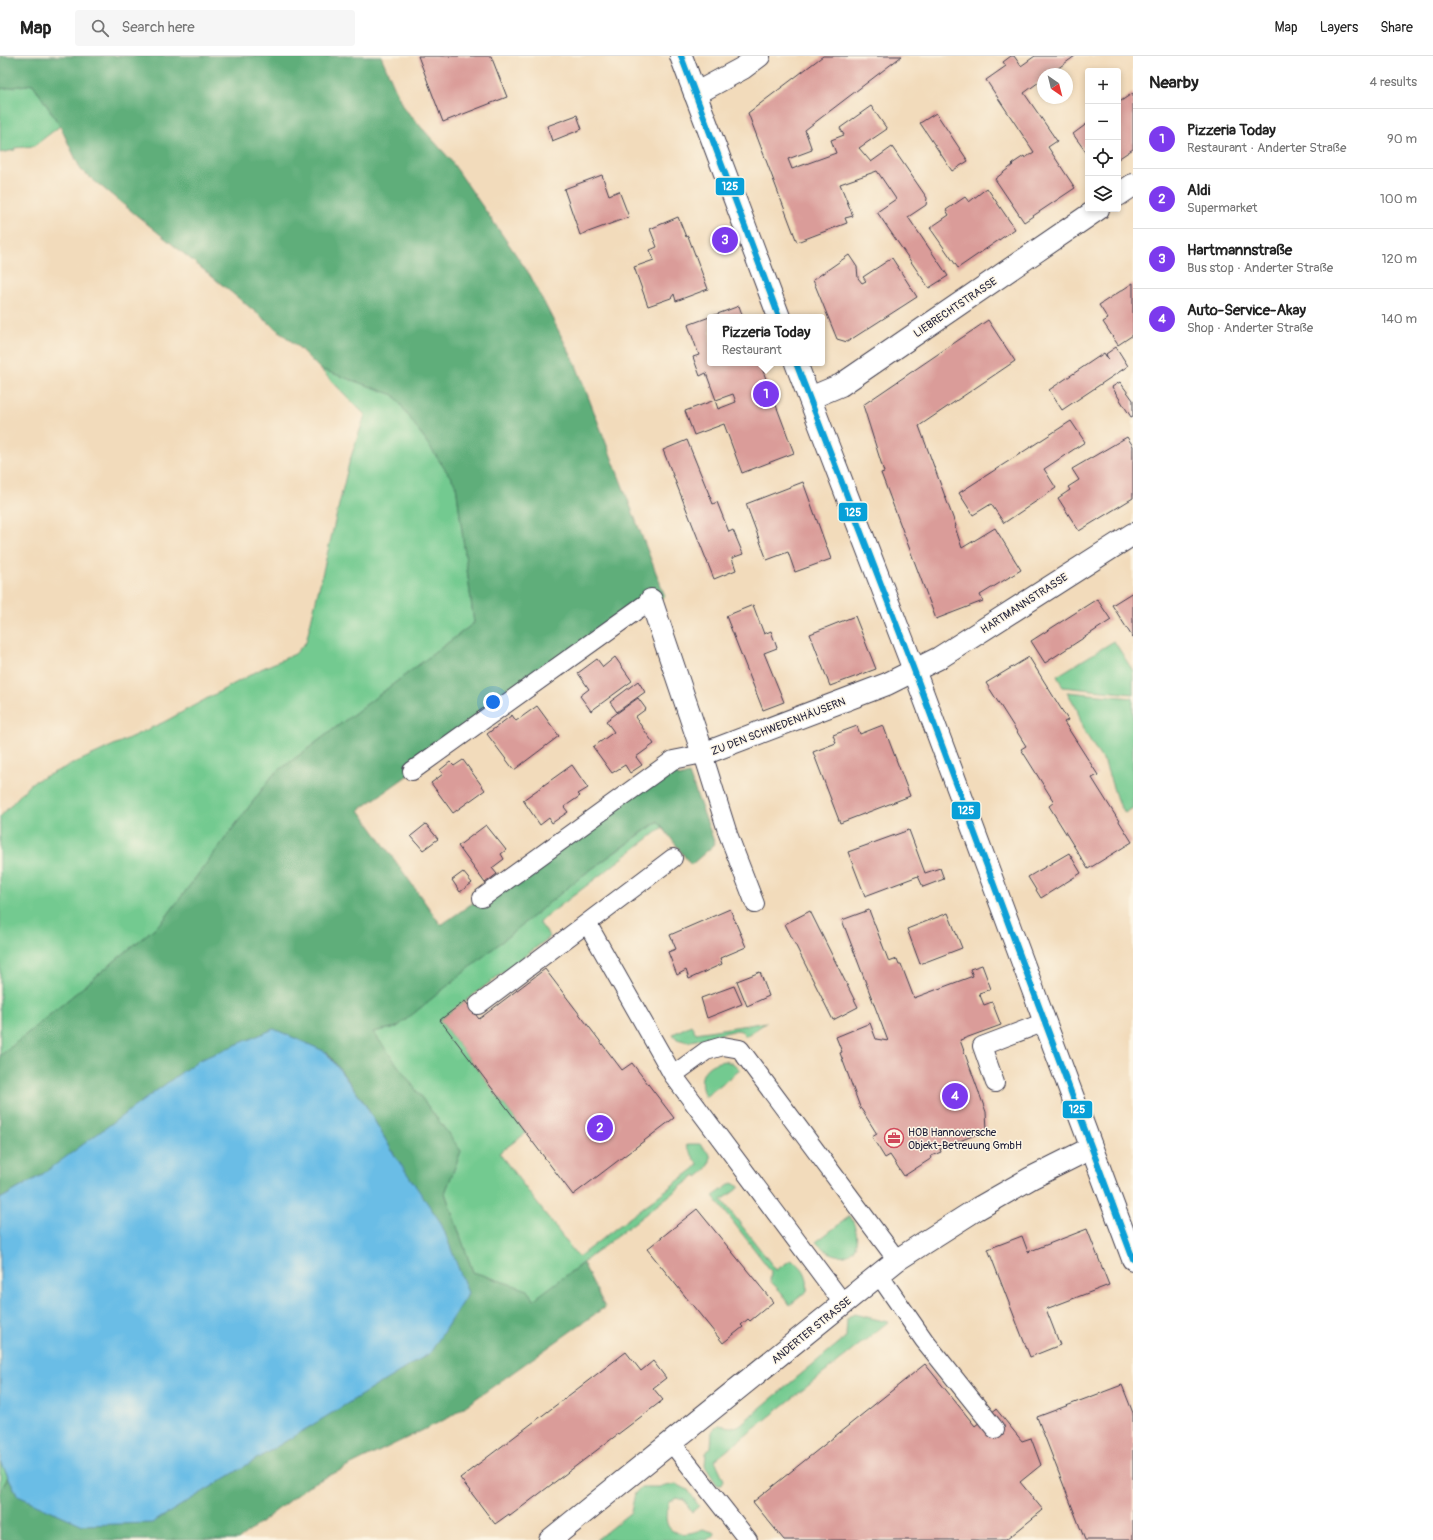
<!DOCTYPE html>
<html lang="en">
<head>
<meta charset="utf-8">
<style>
  :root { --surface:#fff; --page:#f6f6f6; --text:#222; --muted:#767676; --line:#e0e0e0; --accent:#7c3aed }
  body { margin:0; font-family:Pangolin,sans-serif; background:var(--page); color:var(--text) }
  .controls { position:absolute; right:12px; top:12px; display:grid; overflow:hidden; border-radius:4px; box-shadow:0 2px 6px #0003 }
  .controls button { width:36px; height:36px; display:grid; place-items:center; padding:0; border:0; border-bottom:1px solid var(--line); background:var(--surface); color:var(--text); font:20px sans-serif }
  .compass { position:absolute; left:1037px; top:12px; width:36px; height:36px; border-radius:50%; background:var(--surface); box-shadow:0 2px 6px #0003; rotate:145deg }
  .you { position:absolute; left:493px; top:646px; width:14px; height:14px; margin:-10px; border:3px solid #fff; border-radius:50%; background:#1a73e8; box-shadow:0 0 0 6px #1a73e833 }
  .badge { display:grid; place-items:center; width:26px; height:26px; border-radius:50%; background:var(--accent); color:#fff; font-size:13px; font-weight:700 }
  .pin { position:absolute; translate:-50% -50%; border:2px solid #fff; box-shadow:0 1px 4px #0006 }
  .popup { position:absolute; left:707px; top:258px; width:118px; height:52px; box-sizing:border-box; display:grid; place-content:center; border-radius:4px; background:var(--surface); filter:drop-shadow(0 1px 3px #0005); font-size:13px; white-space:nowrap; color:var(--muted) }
  .popup b { font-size:15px; color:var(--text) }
  .popup::after { content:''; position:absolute; left:50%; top:100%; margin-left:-8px; border:8px solid transparent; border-top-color:var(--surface) }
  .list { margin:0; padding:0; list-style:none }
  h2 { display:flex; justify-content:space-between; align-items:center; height:52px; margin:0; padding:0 16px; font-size:17px }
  h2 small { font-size:13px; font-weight:400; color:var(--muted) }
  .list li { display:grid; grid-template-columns:26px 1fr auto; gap:12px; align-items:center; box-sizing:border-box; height:60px; padding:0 16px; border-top:1px solid var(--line) }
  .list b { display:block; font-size:15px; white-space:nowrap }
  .list p { margin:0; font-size:13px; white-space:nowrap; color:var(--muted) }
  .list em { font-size:13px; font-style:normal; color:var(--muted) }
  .icon { flex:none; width:22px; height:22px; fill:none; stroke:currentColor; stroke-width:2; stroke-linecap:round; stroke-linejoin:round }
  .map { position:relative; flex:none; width:1133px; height:1484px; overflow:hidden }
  header { display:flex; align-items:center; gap:24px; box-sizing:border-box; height:56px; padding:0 20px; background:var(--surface); border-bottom:1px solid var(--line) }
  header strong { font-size:19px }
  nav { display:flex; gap:22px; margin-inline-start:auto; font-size:14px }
  .search { width:280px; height:36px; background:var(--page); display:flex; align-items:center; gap:10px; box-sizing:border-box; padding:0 14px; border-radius:4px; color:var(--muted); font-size:15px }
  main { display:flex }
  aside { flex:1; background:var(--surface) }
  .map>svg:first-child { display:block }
  .green { fill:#73ca90; stroke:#4a7666 }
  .forest { fill:#5eae7a; stroke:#40685a }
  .water { fill:#6abde6; stroke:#467090 }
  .building { fill:#da9c99 }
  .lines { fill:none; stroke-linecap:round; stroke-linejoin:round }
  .lane-casing { stroke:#413e4e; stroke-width:20 }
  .street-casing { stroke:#413e4e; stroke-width:24 }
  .secondary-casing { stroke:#413e4e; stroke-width:24 }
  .lane { stroke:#fff; stroke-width:18 }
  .street { stroke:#fff; stroke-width:22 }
  .secondary { stroke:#fff; stroke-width:22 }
  .bus-1-casing { stroke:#fcf5e5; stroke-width:9 }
  .bus-1 { stroke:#07a0d8; stroke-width:6 }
  .labels { text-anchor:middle; stroke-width:3; stroke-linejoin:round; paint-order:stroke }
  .street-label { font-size:11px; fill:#22223b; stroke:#fcf5e5 }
  .poi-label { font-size:11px; fill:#22223b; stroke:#fcf5e5; text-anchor:start }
  .line-badge { stroke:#fcf5e5; stroke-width:1.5 }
  .badge-label { font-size:11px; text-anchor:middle; font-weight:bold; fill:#fff }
</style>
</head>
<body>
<header>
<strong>Map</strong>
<div class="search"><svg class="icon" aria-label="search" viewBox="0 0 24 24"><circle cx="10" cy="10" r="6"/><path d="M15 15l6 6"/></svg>Search here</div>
<nav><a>Map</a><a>Layers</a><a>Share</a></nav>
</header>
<main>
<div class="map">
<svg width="1133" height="1484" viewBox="0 0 1133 1484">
  <rect width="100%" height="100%" fill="#fcf5e5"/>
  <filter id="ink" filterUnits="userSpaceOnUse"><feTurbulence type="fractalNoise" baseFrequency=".025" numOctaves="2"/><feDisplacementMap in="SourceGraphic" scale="8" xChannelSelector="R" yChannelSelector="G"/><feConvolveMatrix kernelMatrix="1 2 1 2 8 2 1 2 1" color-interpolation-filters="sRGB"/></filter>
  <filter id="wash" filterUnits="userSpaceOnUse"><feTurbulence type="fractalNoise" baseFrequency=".012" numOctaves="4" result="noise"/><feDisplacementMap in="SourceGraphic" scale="16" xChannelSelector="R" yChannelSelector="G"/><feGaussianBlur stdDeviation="0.9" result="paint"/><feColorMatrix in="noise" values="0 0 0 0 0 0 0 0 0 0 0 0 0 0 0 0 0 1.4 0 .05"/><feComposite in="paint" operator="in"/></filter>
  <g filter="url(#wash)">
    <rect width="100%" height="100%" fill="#f2dbbb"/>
    <path class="green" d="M33 28 60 70 34 90 14 92 15 94 0 97V33Z
      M320 313 394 338 456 429 474 567 273 719 163 865 0 1000V761L31 727 164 666 261 613 295 598 306 586 349 407 365 359Z
      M1114 585 1133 615V638L1063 631 1057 620Z
      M1067 636 1133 642V752L1125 757 1117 744 1106 710 1083 673 1077 653Z
      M659 765 663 771 539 866 550 881 440 964 526 1077 499 1097 578 1201 695 1112 698 1108 686 1090 690 1088H700L710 1099C712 1110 705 1115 697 1121L696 1119 533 1245 527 1234 473 1216 445 1137 461 1095 373 976 397 971 582 820Z
      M767 966 746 980 741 975 737 974 688 986 677 983 673 978 691 969 696 977Z
      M725 1005 734 1008 740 1014 705 1041C696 1022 704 1007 725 1005Z
      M732 1127 740 1131 722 1144 776 1214 791 1204C804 1210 809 1221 807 1235L790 1249 781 1236 770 1225 771 1215 713 1140Z
      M850 1160C869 1193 844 1215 816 1186Z
      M854 1258 888 1266 715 1404 724 1424 722 1429H717L705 1410 706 1397 711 1391 712 1375 719 1369 736 1372 846 1281 847 1263Z
      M0 1404 8 1420 0 1437Z
      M676 1428 688 1434 699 1450 692 1456 684 1444 677 1442 669 1446C659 1475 676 1484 703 1473L716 1477 707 1484H596L631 1456 635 1437 641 1431H661Z"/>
    <path class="forest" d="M0 0H381L403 51 449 102 530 219 576 309 665 540 628 563 359 754 441 869 671 709 679 721 689 718 715 788 691 809 658 765 582 820 397 971 373 976 461 1095 445 1137 473 1216 528 1234 533 1244 583 1207 605 1251 450 1361 308 1430 238 1484H0V1437L8 1420 18 1440 395 1100 363 1045 327 996 40 1120 0 1143V1000L163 865 273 719 474 567 456 429 394 339 320 313 296 289 81 114 60 70 33 28 0 33Z"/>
    <path class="water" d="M274 973 326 996 363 1045 395 1100 441 1167 468 1237 430 1297 152 1467 83 1469 18 1440 0 1404V1143L40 1120 197 1005Z"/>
    <g id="blocks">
      <path class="building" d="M418 0H491L507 41 443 66Z
        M823 0H902L805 74 812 94 788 103 792 113 836 97 831 84 844 79 840 72 871 50 887 73 859 92 871 106 892 91 927 142 926 149 908 161 948 220 929 232 877 156 896 143 877 115 840 128 853 160 845 162 847 167 797 186 748 57Z
        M1011 0H1014L1021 10 1035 0H1075L1050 18H1043V23L1024 37 1057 85 1048 91 1075 132 1024 166 995 123 1013 109 1012 108 1024 100 1025 102 1034 96 986 24 1006 10 1003 6Z
        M1133 37V93L1118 103V47Z
        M936 57 968 105 952 115 920 67Z
        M577 59 582 73 552 85 547 70Z
        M1088 67V99L1073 78Z
        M602 119 609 139 619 135 629 161 580 179 564 133Z
        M987 132 1015 173 958 212 930 172 949 159 946 154 965 141 969 146Z
        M678 161 686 181 688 180 708 233 676 245 674 238 671 242 648 250 634 211 654 204 650 194 657 191 650 173Z
        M849 199 857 211 858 222 862 227 866 225 863 221 892 202 917 241 847 286 837 283 813 224Z
        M1133 227V279L1118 289 1103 266 1108 263 1099 249Z
        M739 250 743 261H710V307H760L794 397 742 417 724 368 694 379 685 355 715 344 718 353 736 346 733 338 716 344 706 317 700 320 693 301 699 299 688 269Z
        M988 264 1015 305 919 370 956 470 955 471 962 492 995 472 1021 514 980 539 983 545 936 563 881 417 884 416 863 349Z
        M1116 291 1128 310 1062 354 1049 334 1104 297 1108 303 1106 298Z
        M1120 326 1133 344V360L1131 361 1112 331Z
        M1071 365 1085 386 1044 413 1056 432 1004 467 991 448 973 459 959 437Z
        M1127 381 1133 390V442L1079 475 1058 442 1070 434 1068 431 1079 424 1072 413Z
        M687 384 713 448 717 446 729 476 733 474 743 498 732 502 736 514 714 523 663 394Z
        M803 426 831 503 795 516 788 496 767 504 746 448Z
        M1133 536V582L1112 549Z
        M1097 543 1111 564 1045 607 1031 585Z
        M753 549 764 578 771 575 777 592 764 597 784 646 763 654 726 560Z
        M855 560 876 613 830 630 810 578Z
        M615 601 632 625 591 655 580 640 589 633 578 617 597 603 603 611Z
        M1029 601 1068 664 1064 666 1098 719 1092 722 1132 786 1088 813 1049 750 1054 746 1021 693 1026 690 986 627Z
        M638 625 645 636 617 656 610 646Z
        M638 642 646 653 635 661 654 688 636 701 642 709 630 717 625 709 612 717 593 691 614 676 606 665Z
        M537 650 559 680 514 714 487 678 512 659 516 665Z
        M883 669 910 740 840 767 813 696 836 687 833 679 857 670 860 678Z
        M463 704 485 734 453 757 431 727 443 718 440 714 450 706 454 710Z
        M572 709 588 732 578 738 580 740 564 751 568 756 552 767 549 762 540 769 523 744Z
        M426 768 438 783 423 794 411 780Z
        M486 769 506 794 501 798 504 803 492 812 497 818 485 827 458 790Z
        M909 774 925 817 940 812 944 823 923 831 918 820 865 840 848 796Z
        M1069 797 1081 817 1041 842 1028 821Z
        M463 816 472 827 460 836 452 824Z
        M730 853 746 891 720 902 722 908 689 923 686 914 677 919 668 896 676 893 670 879Z
        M869 854 889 906 897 903 899 908H901L914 942 973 920 970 913 982 909 991 933 979 937 984 949 992 946 1001 969 960 984 986 1056 987 1074 940 1093 941 1096 931 1100 932 1102 904 1120 890 1099 885 1102 872 1081 877 1078 860 1051 840 997 842 996 836 981 870 967 876 983 888 985 842 864Z
        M810 855 858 951 833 964 785 868Z
        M948 857 962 892 920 908 907 873Z
        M545 913 622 1014 632 1007 674 1062 573 1139 440 964 465 945 479 963Z
        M760 916 769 940 747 950 737 925Z
        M734 930 742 948 707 962 701 942Z
        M697 1153 773 1246 750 1265 748 1263 741 1269 743 1271 723 1287 647 1193Z
        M1087 1173 1109 1229 1046 1253 1060 1289 1030 1301 988 1193 1022 1180 1028 1196Z
        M626 1296 641 1315 653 1305 666 1322 653 1332 663 1344 510 1460 509 1458 495 1468 460 1422Z
        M925 1308 975 1370 996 1353 1022 1385 1031 1382 1041 1409 1020 1426 1043 1454 1006 1484H784L753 1446Z
        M1122 1329 1133 1357V1484H1085L1037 1361Z"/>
    </g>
  </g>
  <g filter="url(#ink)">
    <use href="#blocks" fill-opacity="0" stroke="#413e4e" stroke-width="1"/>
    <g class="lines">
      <defs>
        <path id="lane" d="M412 715 651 544
          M673 802 587 867 673 1019 843 1247
          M482 842 673 704 703 698 728 778 755 848
          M478 949 587 867
          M673 1019 706 995 723 990 740 993 897 1204
          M995 1027 982 990 1045 966
          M879 1219 924 1284 995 1373
          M671 1386 748 1484"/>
        <path id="street" d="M695 38 743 12 759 0
          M1118 139 1133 129
          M810 342 841 329 1098 153
          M651 544 703 698 887 628 939 602 1133 478
          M550 1484 897 1204 977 1153 1031 1122 1091 1092"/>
        <path id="secondary" d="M681 0 779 261
          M796 307 914 614 1133 1203"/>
      </defs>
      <use href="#lane" class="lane-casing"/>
      <use href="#street" class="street-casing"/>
      <use href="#secondary" class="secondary-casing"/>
      <use href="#lane" class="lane"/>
      <use href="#street" class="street"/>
      <use href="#secondary" class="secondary"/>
      <defs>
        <path id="bus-1" d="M681 0 779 261
          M796 307 914 614 1133 1203"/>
      </defs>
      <use href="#bus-1" class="bus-1-casing"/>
      <use href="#bus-1" class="bus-1"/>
    </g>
  </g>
  <defs>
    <symbol id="office-ring" viewBox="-11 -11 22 22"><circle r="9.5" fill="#fcf5e5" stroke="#d1495b" stroke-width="1.5"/><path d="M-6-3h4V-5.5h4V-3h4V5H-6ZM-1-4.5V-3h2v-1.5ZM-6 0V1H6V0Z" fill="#d1495b"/></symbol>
  </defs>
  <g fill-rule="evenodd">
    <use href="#office-ring" x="883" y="1071" width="22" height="22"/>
  </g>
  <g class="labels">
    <g class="street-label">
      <text transform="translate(955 251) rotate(-34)" y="4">LIEBRECHTSTRASSE</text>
      <text transform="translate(1024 547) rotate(-33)" y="4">HARTMANNSTRASSE</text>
      <text transform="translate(778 670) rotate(-21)" y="4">ZU DEN SCHWEDENHÄUSERN</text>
      <text transform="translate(811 1274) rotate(-39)" y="4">ANDERTER STRASSE</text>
    </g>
    <g class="poi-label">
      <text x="908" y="1080">HOB Hannoversche<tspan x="908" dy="13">Objekt-Betreuung GmbH</tspan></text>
    </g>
  </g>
  <g class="line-badge">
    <rect x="715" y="121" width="30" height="19" rx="4" fill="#07a0d8"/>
    <rect x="838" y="446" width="30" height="20" rx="4" fill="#07a0d8"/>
    <rect x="951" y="745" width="30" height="19" rx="4" fill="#07a0d8"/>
    <rect x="1062" y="1044" width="31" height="19" rx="4" fill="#07a0d8"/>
  </g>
  <g class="badge-label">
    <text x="730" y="134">125</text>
    <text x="853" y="460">125</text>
    <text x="966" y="758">125</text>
    <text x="1077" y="1057">125</text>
  </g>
</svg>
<div class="controls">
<button>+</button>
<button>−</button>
<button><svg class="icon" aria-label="locate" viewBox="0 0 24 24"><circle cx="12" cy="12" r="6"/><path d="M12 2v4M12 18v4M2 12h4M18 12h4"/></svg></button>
<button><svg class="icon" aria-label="layers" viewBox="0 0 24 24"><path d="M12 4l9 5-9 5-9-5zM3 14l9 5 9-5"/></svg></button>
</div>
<svg class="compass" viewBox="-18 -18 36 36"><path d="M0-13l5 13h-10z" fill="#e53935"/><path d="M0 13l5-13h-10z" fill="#767676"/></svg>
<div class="you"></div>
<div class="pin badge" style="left:766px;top:338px">1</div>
<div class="popup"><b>Pizzeria Today</b>Restaurant</div>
<div class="pin badge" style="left:600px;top:1072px">2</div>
<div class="pin badge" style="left:725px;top:184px">3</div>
<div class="pin badge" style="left:955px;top:1040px">4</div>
</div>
<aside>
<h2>Nearby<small>4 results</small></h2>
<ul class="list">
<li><span class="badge">1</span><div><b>Pizzeria Today</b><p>Restaurant · Anderter Straße</p></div><em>90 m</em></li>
<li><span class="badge">2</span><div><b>Aldi</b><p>Supermarket</p></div><em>100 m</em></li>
<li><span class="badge">3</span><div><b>Hartmannstraße</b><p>Bus stop · Anderter Straße</p></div><em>120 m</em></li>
<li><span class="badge">4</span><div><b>Auto-Service-Akay</b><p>Shop · Anderter Straße</p></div><em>140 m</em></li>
</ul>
</aside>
</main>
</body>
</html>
